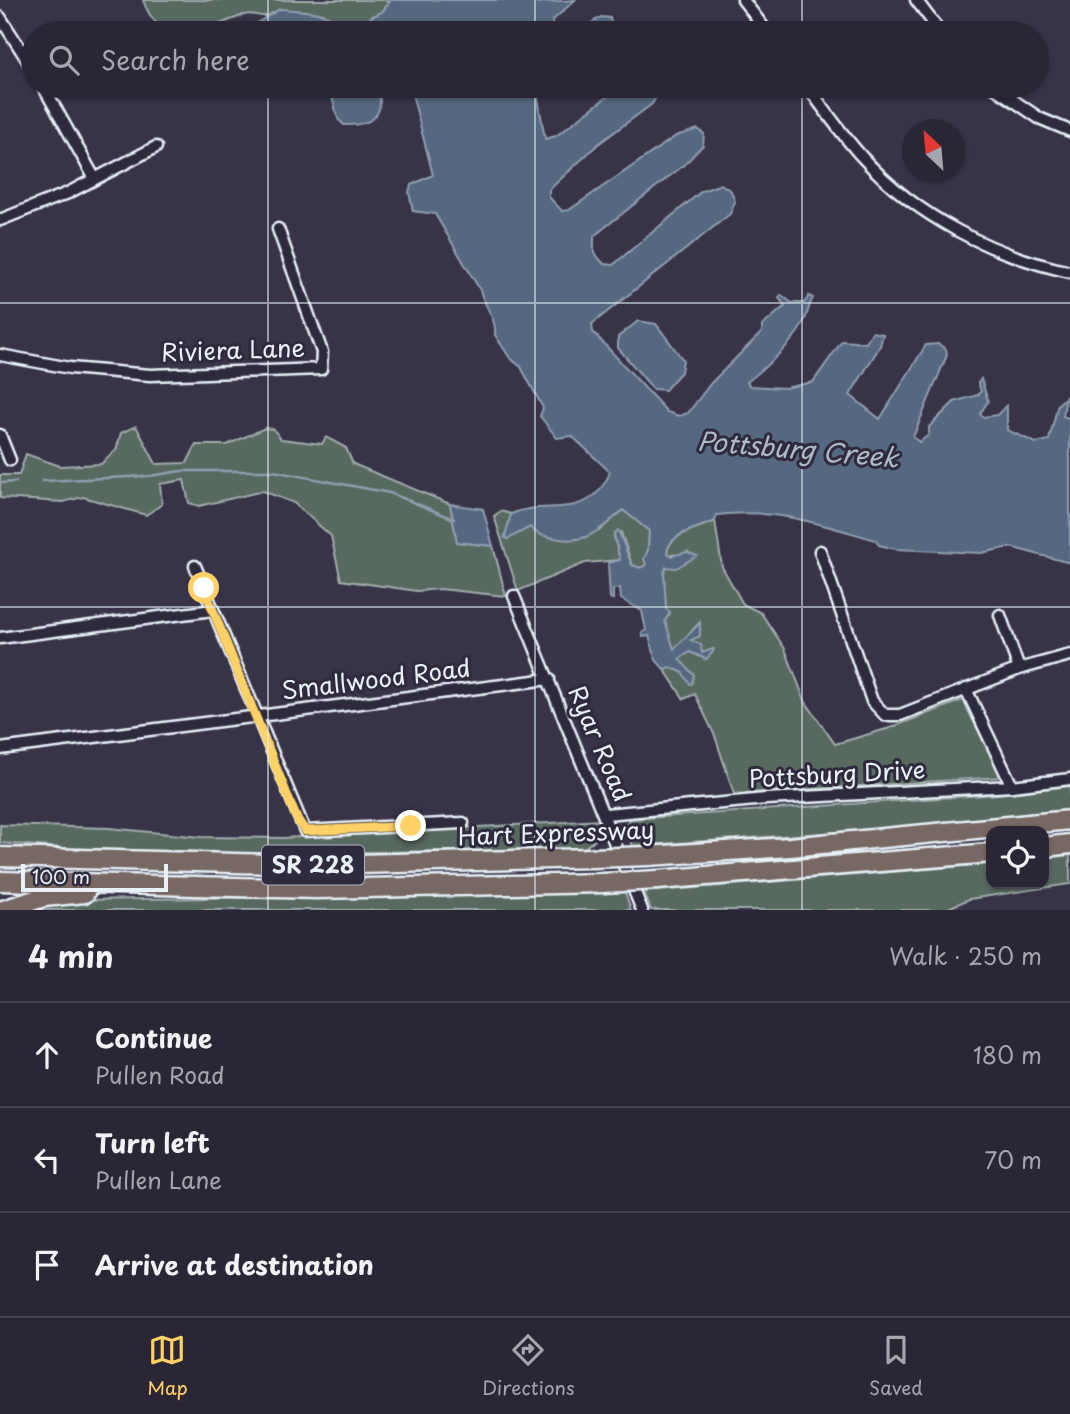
<!DOCTYPE html>
<html lang="en">
<head>
<meta charset="utf-8">
<style>
  :root { --surface:#2b2636; --page:#332e3e; --text:#f1f3f6; --muted:#a6a5ad; --line:#474351; --accent:#ffd166 }
  body { margin:0; font-family:"Playpen Sans",sans-serif; background:var(--page); color:var(--text) }
  .controls { position:absolute; right:21px; bottom:21px; display:grid; overflow:hidden; border-radius:14px; box-shadow:0 2px 5px #0004 }
  .controls button { width:63px; height:63px; display:grid; place-items:center; padding:0; border:0; border-bottom:2px solid var(--line); background:var(--surface); color:var(--text); font:35px sans-serif }
  .compass { position:absolute; left:902px; top:119px; width:63px; height:63px; border-radius:50%; background:var(--surface); box-shadow:0 2px 5px #0004; rotate:334deg }
  .scale { position:absolute; left:21px; bottom:18px; width:147px; box-sizing:border-box; padding-left:7px; border:4px solid #e8f1f8; border-top:0; font-size:19px; line-height:24px; white-space:nowrap; color:#e8f1f8; -webkit-text-stroke:5px #2f2a3d; paint-order:stroke }
  .stop { position:absolute; width:21px; height:21px; margin:-16px; border:5px solid #ffd166; border-radius:50%; background:#fff }
  .stop.end { background:#ffd166; border-color:#fff; box-shadow:0 2px 7px #0008 }
  .list { margin:0; padding:0; list-style:none }
  h2 { display:flex; justify-content:space-between; align-items:center; height:91px; margin:0; padding:0 28px; font-size:30px }
  h2 small { font-size:23px; font-weight:400; color:var(--muted) }
  .list li { display:grid; grid-template-columns:46px 1fr auto; gap:21px; align-items:center; box-sizing:border-box; height:105px; padding:0 28px; border-top:2px solid var(--line) }
  .list b { display:block; font-size:26px; white-space:nowrap }
  .list p { margin:0; font-size:23px; white-space:nowrap; color:var(--muted) }
  .list em { font-size:23px; font-style:normal; color:var(--muted) }
  .icon { flex:none; width:38px; height:38px; fill:none; stroke:currentColor; stroke-width:2; stroke-linecap:round; stroke-linejoin:round }
  .map { position:relative; flex:none; width:1070px; height:910px; overflow:hidden }
  .search { position:absolute; background:var(--surface); box-shadow:0 2px 5px #0004; left:21px; right:21px; top:21px; height:77px; display:flex; align-items:center; gap:18px; box-sizing:border-box; padding:0 24px; border-radius:38px; color:var(--muted); font-size:26px }
  .sheet { height:406px; background:var(--surface) }
  nav { display:flex; justify-content:space-around; align-items:center; box-sizing:border-box; height:98px; border-top:2px solid var(--line); background:var(--surface); font-size:19px; color:var(--muted) }
  nav a { display:grid; justify-items:center; gap:4px }
  nav .on { color:var(--accent) }
  .map>svg:first-child { display:block }
  .green { fill:#596960; stroke:#a0adac; stroke-width:2 }
  .water { fill:#556780; stroke:#909eb0; stroke-width:2 }
  .lines { fill:none; stroke-linecap:round; stroke-linejoin:round }
  .stream { stroke:#909eb0; stroke-width:2.5 }
  .minor-casing { stroke:#e8f1f8; stroke-width:15 }
  .motorway-casing { stroke:#e8f1f8; stroke-width:23 }
  .minor { stroke:#2f2a3d; stroke-width:10 }
  .motorway { stroke:#776864; stroke-width:18 }
  .motorway-bridge-casing { stroke:#e8f1f8; stroke-width:23; stroke-linecap:butt }
  .motorway-bridge { stroke:#776864; stroke-width:18 }
  .route { stroke:#ffd166; stroke-width:9 }
  .grid { fill:none; stroke:#e8f1f8; stroke-width:2; stroke-opacity:0.55 }
  .labels { text-anchor:middle; stroke-width:6; stroke-linejoin:round; paint-order:stroke }
  .shield { fill:#2f2a3d; stroke:#b0b5c0; stroke-width:2 }
  .shield-label { font-size:23px; font-weight:bold; fill:#e8f1f8 }
  .street-label { font-size:24px; fill:#e8f1f8; stroke:#2f2a3d }
  .water-label { font-size:26px; font-style:italic; fill:#adbac8; stroke:#2f2a3d }
</style>
</head>
<body>
<div class="map">
<svg width="1070" height="910" viewBox="0 0 1070 910">
  <rect width="100%" height="100%" fill="#393348"/>
  <filter id="ink" filterUnits="userSpaceOnUse"><feTurbulence type="fractalNoise" baseFrequency=".0143" numOctaves="2"/><feDisplacementMap in="SourceGraphic" scale="14" xChannelSelector="R" yChannelSelector="G"/><feConvolveMatrix kernelMatrix="1 2 1 2 8 2 1 2 1" color-interpolation-filters="sRGB"/></filter>
  <g filter="url(#ink)">
    <path class="green" d="M143 0H391L382 12 371 17 364 33H346L345 30 280 9C276 11 270 15 265 16 258 17 252 12 244 15 206 28 162 55 143 0Z
      M136 426 156 464 187 463 196 445H227L265 428 273 429 281 439 322 444 326 437 346 448 353 464 450 504 457 542 493 546 506 596 440 589 417 591 341 580 331 536 294 503 263 491 199 506 189 503 184 480 160 484 162 504 146 515 83 497 63 502 0 498V475H19L26 454 60 466 101 464 116 450 121 433Z
      M623 510 649 531 647 565 640 568 632 565 621 532 614 537 620 560 585 563 518 591 494 516 501 511 511 514 505 537 530 527 599 531Z
      M715 521 722 567 743 604 761 613 785 649 805 701 835 744 890 728 963 700 1002 777 734 794 715 736 695 694 684 699 664 669 670 667 682 672 692 683 694 675 678 659 690 652 706 659 713 650 702 653 691 640 700 635 699 623 674 650 665 621 670 613 666 610 664 573 666 567 681 564 687 552 680 555 667 554C667 534 700 528 715 521Z
      M1070 786V810L867 830 633 846 626 824 631 819 998 794Z
      M601 820 597 838 583 849 234 854 88 850 0 843V825L109 828 201 837 283 838Z
      M1070 855V884L969 899 944 910H651L644 892 991 864V884H1044V858Z
      M625 892 631 910H27L77 900Z"/>
    <path class="water" d="M391 0H531L534 3 575 0 552 21 554 33H364L371 17 382 12Z
      M280 9C304 11 334 9 346 33L253 31 252 26Z
      M601 17 610 18 613 33H575Z
      M329 86 375 88 379 91C384 117 371 126 344 125L338 119Z
      M410 86H547L537 93 545 139 556 136 621 86H652L658 94 652 104 597 145 549 190V197L562 211 569 210 676 136 698 129 704 134 703 145 685 164 594 236V253L604 264 613 265 702 191 721 184 731 191 735 202 730 214 592 324 593 332 667 412 679 416 688 413 711 383 762 332V326L785 306 779 298 781 295 792 303H804L809 296 813 298C808 306 809 311 805 319 796 342 766 367 747 382L750 386 785 388 813 382 842 341 866 343 872 332 883 334 880 346 850 395 880 419 926 345 938 344 946 349 947 355 913 437 919 442 929 435V427L954 402 978 395 981 391 978 383 981 379 988 401 980 414 983 417 997 415 1007 405V430L1036 443 1049 440 1058 404 1066 397 1063 416 1070 419V563L1010 547 981 553 896 549 879 545 876 540C819 524 777 508 717 515L715 521C700 528 668 533 667 553L672 556 687 552 697 556 676 568 666 567 664 573 666 609 670 612 665 621 674 649 700 623V636L691 640 701 645 702 653 713 649V652L706 659 690 652 679 659 694 675 692 683 690 684 682 672 670 667 664 669 656 660 649 636 643 637 642 633 646 630 642 611 621 599 620 588 613 589V599L610 598 608 563 620 560 614 534 618 530 632 565 640 568 646 565 644 559 648 550 649 531 623 510C600 530 586 545 554 538 544 536 537 535 530 527L508 539 505 537 511 514C547 498 589 524 610 472L572 436 557 438 540 416 543 408 521 367 510 358 495 335C497 319 484 306 480 290L435 214 413 211 409 192 411 185 433 175Z
      M638 321 656 324 683 360 681 372 665 390 653 389 618 348V337Z
      M450 504 483 509 493 546 457 542Z"/>
    <g class="lines">
      <path class="stream" d="M42 481 150 476 181 471H273L390 493 454 519
        M0 483 16 482"/>
      <defs>
        <path id="minor" d="M743 0 768 33
          M916 0 941 33
          M0 17 33 69
          M43 86 95 179
          M807 86C825 110 842 135 863 158 917 217 992 255 1070 272
          M992 86 1039 118 1070 131
          M0 220 68 193 156 147
          M0 355 70 368 150 375 321 369 322 352 278 229
          M0 435 10 460
          M820 551 872 701 885 715H900L1019 669 1070 655
          M195 566 305 831 463 823
          M514 596 642 910
          M1000 615 1019 669
          M0 638 213 610
          M966 689 1012 786
          M0 749 549 679
          M606 814 766 799 1012 786 1070 779"/>
        <path id="motorway" d="M1044 847 1070 844
          M648 856 790 847 1070 820
          M0 857 317 865 592 858
          M657 880 991 853
          M0 881 317 889 603 883
          M3 910 44 897 85 893"/>
      </defs>
      <use href="#minor" class="minor-casing"/>
      <use href="#motorway" class="motorway-casing"/>
      <use href="#minor" class="minor"/>
      <use href="#motorway" class="motorway"/>
      <defs>
        <path id="motorway-bridge" d="M592 858 648 856
          M603 883 657 880"/>
      </defs>
      <use href="#motorway-bridge" class="motorway-bridge-casing"/>
      <use href="#motorway-bridge" class="motorway-bridge"/>
    </g>
  </g>
  <g class="lines" filter="url(#ink)">
    <path class="route" d="M204 588 296 817 305 831 411 826"/>
  </g>
  <path class="grid" d="M268 0V33M535 0V33M802 0V33M268 86V910M535 86V910M802 86V910M0 303H1070M0 607H1070"/>
  <g class="labels">
    <rect class="shield" x="262" y="845.5" width="102" height="39" rx="5"/>
    <g class="shield-label">
      <text x="313" y="873">SR 228</text>
    </g>
    <g class="street-label">
      <text transform="translate(233 351) rotate(-2)" y="8">Riviera Lane</text>
      <text transform="translate(376 680) rotate(-7)" y="8">Smallwood Road</text>
      <text transform="translate(599 744) rotate(67)" y="8">Ryar Road</text>
      <text transform="translate(837 775) rotate(-3)" y="8">Pottsburg Drive</text>
      <text transform="translate(556 834) rotate(-2)" y="8">Hart Expressway</text>
    </g>
    <g class="water-label">
      <text transform="translate(798 450) rotate(5)" y="9">Pottsburg Creek</text>
    </g>
  </g>
</svg>
<div class="controls">
<button><svg class="icon" aria-label="locate" viewBox="0 0 24 24"><circle cx="12" cy="12" r="6"/><path d="M12 2v4M12 18v4M2 12h4M18 12h4"/></svg></button>
</div>
<svg class="compass" viewBox="-18 -18 36 36"><path d="M0-13l5 13h-10z" fill="#e53935"/><path d="M0 13l5-13h-10z" fill="#a6a5ad"/></svg>
<div class="scale">100 m</div>
<div class="stop" style="left:204px;top:588px"></div>
<div class="stop end" style="left:411px;top:826px"></div>
<div class="search"><svg class="icon" aria-label="search" viewBox="0 0 24 24"><circle cx="10" cy="10" r="6"/><path d="M15 15l6 6"/></svg>Search here</div>
</div>
<section class="sheet">
<h2>4 min<small>Walk · 250 m</small></h2>
<ul class="list">
<li><svg class="icon" aria-label="ahead" viewBox="0 0 24 24"><path d="M12 20V5M6 11l6-6 6 6"/></svg><div><b>Continue</b><p>Pullen Road</p></div><em>180 m</em></li>
<li><svg class="icon" aria-label="left" viewBox="0 0 24 24"><path d="M17 20v-9H6M10 6l-5 5 5 5"/></svg><div><b>Turn left</b><p>Pullen Lane</p></div><em>70 m</em></li>
<li><svg class="icon" aria-label="arrive" viewBox="0 0 24 24"><path d="M6 21V4h12l-3 4 3 4H6"/></svg><div><b>Arrive at destination</b></div></li>
</ul>
</section>
<nav>
<a class="on"><svg class="icon" aria-label="map" viewBox="0 0 24 24"><path d="M3 6l6-2 6 2 6-2v14l-6 2-6-2-6 2zM9 4v14M15 6v14"/></svg>Map</a>
<a><svg class="icon" aria-label="directions" viewBox="0 0 24 24"><path d="M12 3l9 9-9 9-9-9zM9 14v-3h6M13 9l2 2-2 2"/></svg>Directions</a>
<a><svg class="icon" aria-label="saved" viewBox="0 0 24 24"><path d="M7 4h10v16l-5-4-5 4z"/></svg>Saved</a>
</nav>
</body>
</html>
